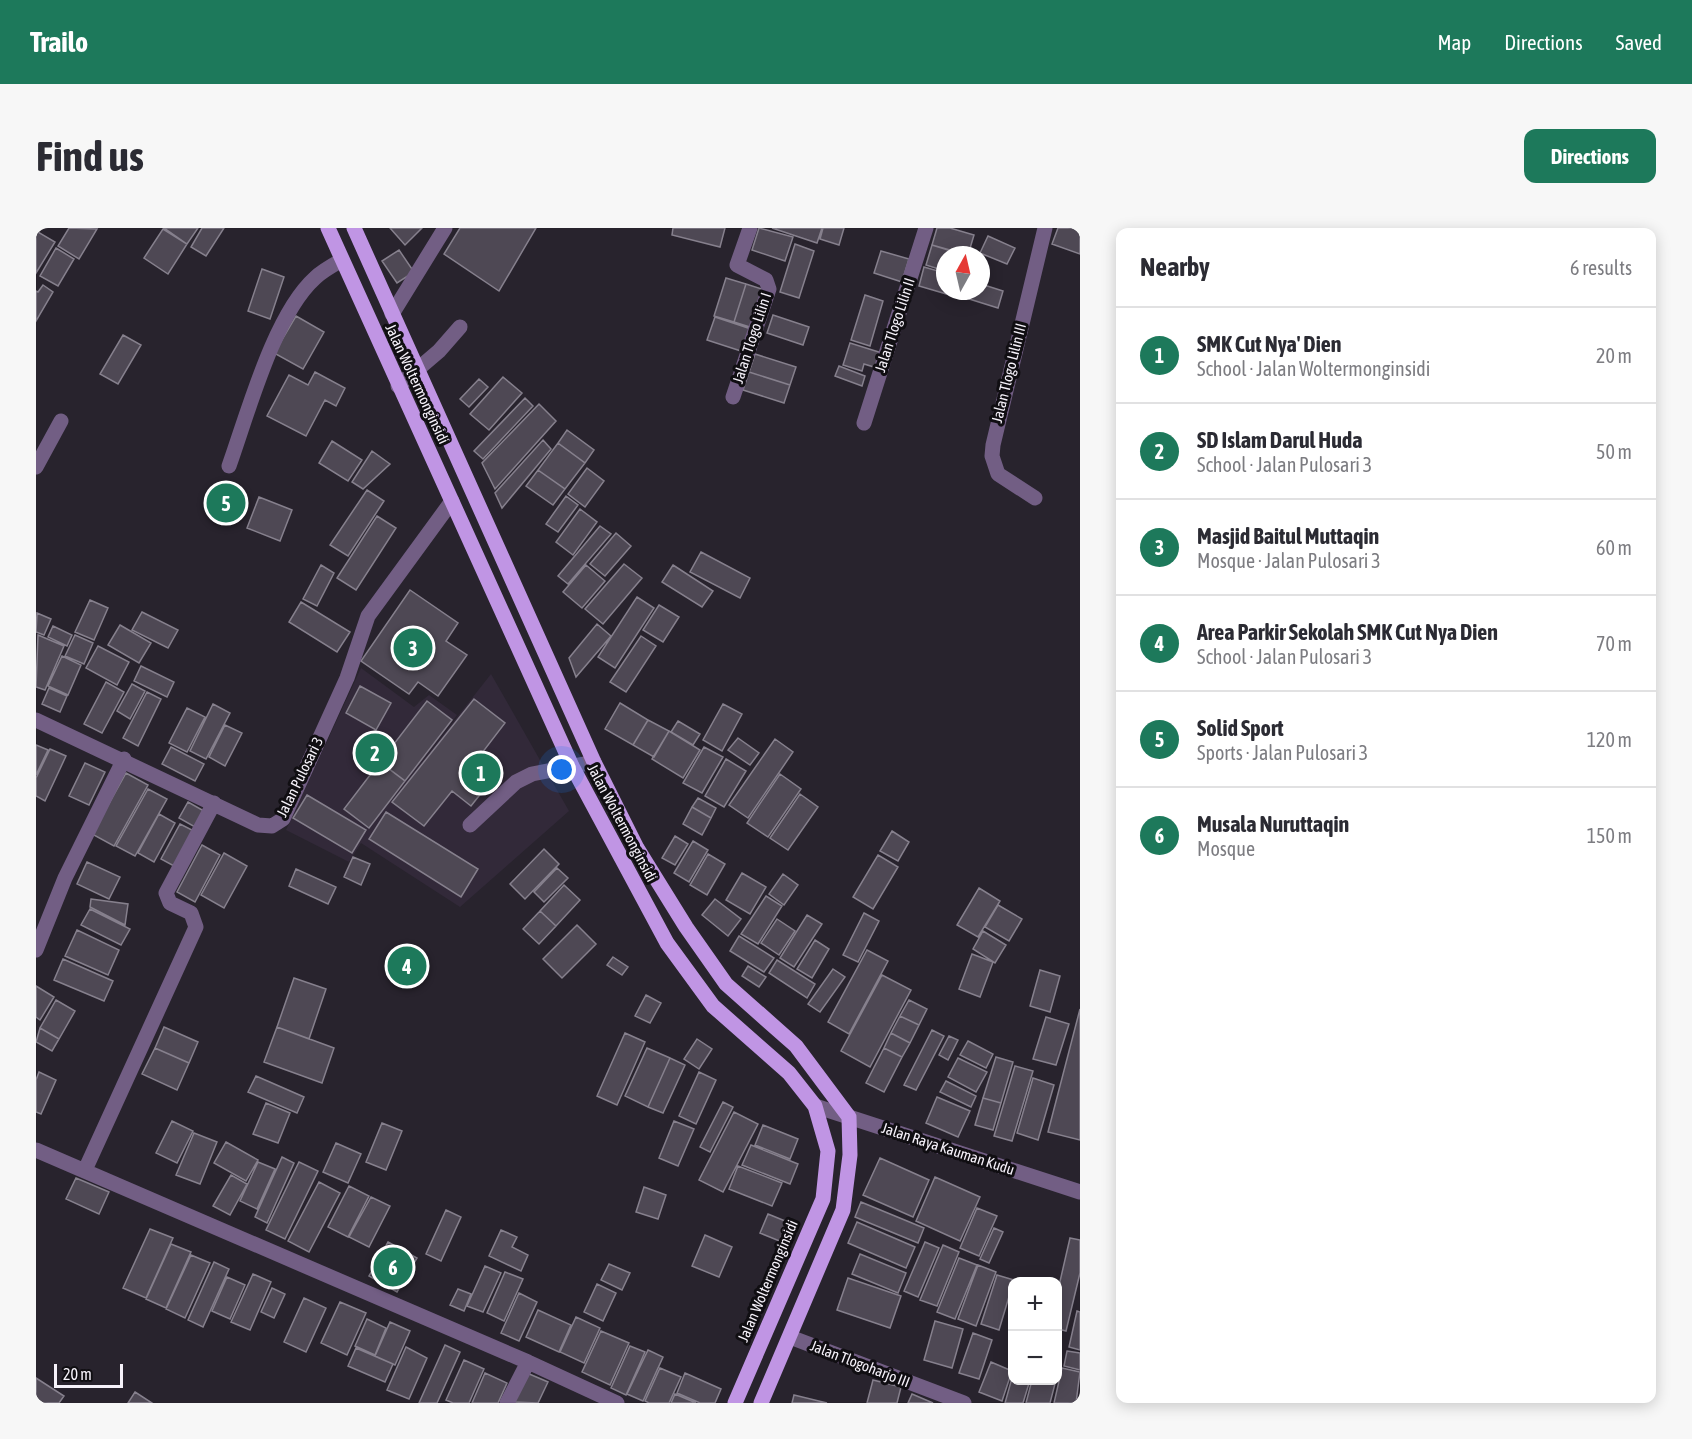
<!DOCTYPE html>
<html lang="en">
<head>
<meta charset="utf-8">
<style>
  :root { --surface:#fff; --page:#f7f7f7; --text:#2b2b33; --muted:#7c7c81; --line:#e1e1e2; --accent:#1d795b }
  body { margin:0; font-family:"Asap Condensed",sans-serif; background:var(--page); color:var(--text) }
  .controls { position:absolute; right:18px; bottom:18px; display:grid; overflow:hidden; border-radius:12px; box-shadow:0 3px 15px #0003 }
  .controls button { width:54px; height:54px; display:grid; place-items:center; padding:0; border:0; border-bottom:2px solid var(--line); background:var(--surface); color:var(--text); font:30px sans-serif }
  .compass { position:absolute; left:900px; top:18px; width:54px; height:54px; border-radius:50%; background:var(--surface); box-shadow:0 3px 15px #0003; rotate:8deg }
  .scale { position:absolute; left:18px; bottom:15px; width:69px; box-sizing:border-box; padding-left:6px; border:3px solid #f6f2fa; border-top:0; font-size:16px; line-height:21px; white-space:nowrap; color:#f6f2fa; -webkit-text-stroke:4px #100e12; paint-order:stroke }
  .you { position:absolute; left:526px; top:542px; width:21px; height:21px; margin:-15px; border:4px solid #fff; border-radius:50%; background:#1a73e8; box-shadow:0 0 0 9px #1a73e833 }
  .badge { display:grid; place-items:center; width:39px; height:39px; border-radius:50%; background:var(--accent); color:#fff; font-size:20px; font-weight:700 }
  .pin { position:absolute; translate:-50% -50%; border:3px solid #fff; box-shadow:0 2px 6px #0006 }
  .list { margin:0; padding:0; list-style:none }
  h2 { display:flex; justify-content:space-between; align-items:center; height:78px; margin:0; padding:0 24px; font-size:26px }
  h2 small { font-size:20px; font-weight:400; color:var(--muted) }
  .list li { display:grid; grid-template-columns:39px 1fr auto; gap:18px; align-items:center; box-sizing:border-box; height:96px; padding:0 24px; border-top:2px solid var(--line) }
  .list b { display:block; font-size:22px; white-space:nowrap }
  .list p { margin:0; font-size:20px; white-space:nowrap; color:var(--muted) }
  .list em { font-size:20px; font-style:normal; color:var(--muted) }
  .map { position:relative; flex:none; width:1044px; height:1175px; overflow:hidden; border-radius:12px }
  header { display:flex; align-items:center; gap:36px; box-sizing:border-box; height:84px; padding:0 30px; background:var(--accent); color:#fff }
  header strong { font-size:28px }
  nav { display:flex; gap:33px; margin-inline-start:auto; font-size:21px }
  .intro { display:flex; align-items:center; justify-content:space-between; box-sizing:border-box; height:144px; padding:0 36px }
  h1 { margin:0; font-size:42px }
  .button { padding:15px 27px; border-radius:12px; background:var(--accent); color:#fff; font-size:21px; font-weight:700 }
  main { display:flex; gap:36px; padding:0 36px }
  aside { flex:1; background:var(--surface); border-radius:12px; box-shadow:0 3px 15px #0003 }
  .map>svg:first-child { display:block }
  .built { fill:#322939 }
  .building { fill:#4e4854; stroke:#86808d; stroke-width:1.5 }
  .lines { fill:none; stroke-linecap:round; stroke-linejoin:round }
  .minor { stroke:#725e84; stroke-width:15 }
  .major { stroke:#c095e4; stroke-width:15 }
  .labels { text-anchor:middle; stroke-width:6; stroke-linejoin:round; paint-order:stroke }
  .street-label { font-size:15px; fill:#f6f2fa; stroke:#100e12 }
</style>
</head>
<body>
<header>
<strong>Trailo</strong>
<nav><a>Map</a><a>Directions</a><a>Saved</a></nav>
</header>
<div class="intro"><h1>Find us</h1><a class="button">Directions</a></div>
<main>
<div class="map">
<svg width="1044" height="1175" viewBox="0 0 1044 1175">
  <rect width="100%" height="100%" fill="#28232d"/>
  <path class="built" d="M325 440 378 479 393 467 421 487 374 549 455 446 533 583 424 679 325 615 339 593 313 634 250 602Z"/>
  <path class="building" d="M33 0 61 1 43 31 22 18Z
    M128 0H162L151 16Z
    M166 0H188L170 28 155 19Z
    M354 0H386L369 17Z
    M424 0H500L463 63 408 26Z
    M637 0H689L684 19 636 7Z
    M723 0 757 9 749 33 716 22Z
    M736 0H786L781 15Z
    M787 0H808L803 17 784 11Z
    M901 0H914L938 7 932 27 896 17Z
    M1022 0H1044V26L1016 16Z
    M127 1 151 16 132 46 108 30Z
    M0 3 19 14 0 45Z
    M952 8 979 20 971 36 944 25Z
    M759 16 778 23 763 70 744 64Z
    M896 17 928 27H909V43L890 37Z
    M20 20 38 31 22 58 4 48Z
    M363 22 378 44 361 55 346 33Z
    M845 23 873 31 866 54 838 45Z
    M888 39 909 45V63H916L914 67 883 58Z
    M226 41 248 49 234 91 212 83Z
    M690 50 710 56 698 94 678 88Z
    M710 56 729 62 717 100 698 94Z
    M945 56 967 63 962 80 930 70 933 63H945Z
    M7 57 17 64 0 93V63L2 64Z
    M829 67 847 73 834 118 815 112Z
    M737 87 773 99 767 117 731 105Z
    M260 88 288 104 267 141 238 125Z
    M679 89 715 101 708 124 671 112Z
    M87 107 105 117 82 156 64 146Z
    M814 115 846 125 841 140 828 136 826 143 807 137Z
    M719 126 760 139 754 157 713 144Z
    M803 138 829 148 826 158 799 148Z
    M279 144 309 160 300 178 289 172 270 208 231 188 253 147 272 157Z
    M713 144 754 157 748 175 707 162Z
    M467 149 486 165 453 202 434 186Z
    M443 151 452 159 433 179 424 171Z
    M489 170 497 178 447 231 438 223Z
    M503 176 520 193 459 261 446 235Z
    M531 202 558 222 549 235 522 215Z
    M507 212 515 221 466 280 459 265Z
    M296 213 326 232 312 253 283 235Z
    M522 215 549 235 529 261 502 242Z
    M336 223 354 236 327 261 316 254Z
    M551 240 568 253 549 279 532 266Z
    M502 242 529 261 517 277 490 258Z
    M331 262 348 273 312 328 294 317Z
    M530 268 542 277 522 304 510 296Z
    M223 269 256 282 244 313 211 300Z
    M544 281 561 294 537 327 520 314Z
    M341 288 360 300 320 362 301 350Z
    M564 298 575 306 532 356 522 348Z
    M580 305 595 318 569 348 554 336Z
    M665 324 714 350 704 370 654 344Z
    M588 336 606 350 567 396 549 381Z
    M285 337 298 345 281 378 267 371Z
    M550 337 569 353 546 380 527 364Z
    M637 337 677 363 666 379 626 354Z
    M374 362 422 395 410 413 431 427 402 468 382 454 373 466 325 433Z
    M601 369 618 380 579 440 562 429Z
    M54 372 72 380 58 412 39 404Z
    M265 374 314 404 301 424 253 394Z
    M623 377 643 389 627 414 607 402Z
    M106 384 142 402 132 420 96 402Z
    M1 385 15 391 8 407 0 404Z
    M561 396 575 408 540 449 533 430Z
    M84 397 115 415 103 435 72 417Z
    M17 398 36 407 31 418 12 409Z
    M2 407 28 418 9 462 0 459Z
    M39 407 57 415 48 436 29 428Z
    M605 408 620 418 590 464 574 454Z
    M62 418 93 434 81 457 50 440Z
    M26 428 45 437 32 467 12 458Z
    M105 438 138 454 131 469 98 453Z
    M70 454 88 464 66 505 48 496Z
    M96 456 109 463 94 491 81 483Z
    M324 458 355 475 340 502 310 485Z
    M13 460 31 468 24 484 6 476Z
    M111 464 125 471 102 518 87 510Z
    M438 471 469 495 439 534 458 549 435 578 416 563 388 598 356 574Z
    M391 473 416 492 369 553 344 534Z
    M584 475 612 492 597 517 569 501Z
    M177 476 194 485 170 531 154 523Z
    M687 476 706 486 686 523 667 512Z
    M151 480 169 489 151 524 133 515Z
    M612 492 633 503 618 529 597 517Z
    M642 493 664 506 657 517 635 504Z
    M189 497 206 505 189 538 173 529Z
    M633 503 664 522 647 550 616 531Z
    M702 510 723 525 714 537 692 522Z
    M739 511 757 524 712 590 693 577Z
    M0 517 12 522 0 547Z
    M135 519 168 536 159 553 126 536Z
    M668 519 687 529 666 565 647 555Z
    M14 521 30 528 9 573 0 568V550Z
    M690 531 710 543 688 579 669 568Z
    M344 534 369 553 333 600 308 581Z
    M49 535 69 544 53 577 33 568Z
    M90 545 112 557 78 618 56 606Z
    M744 546 765 561 732 609 711 595Z
    M112 561 131 571 99 628 80 618Z
    M764 566 782 579 752 622 734 610Z
    M271 567 330 602 316 625 257 590Z
    M662 570 680 580 675 590 656 579Z
    M152 574 168 583 159 599 143 590Z
    M656 579 675 590 666 607 647 596Z
    M350 584 442 641 425 669 333 611Z
    M123 586 139 595 118 634 102 625Z
    M144 596 158 603 138 638 125 631Z
    M856 603 873 614 862 633 844 623Z
    M639 608 652 616 639 637 626 630Z
    M657 613 672 622 653 654 638 645Z
    M166 617 184 627 159 674 141 664Z
    M508 621 523 636 489 671 474 656Z
    M188 625 211 638 188 680 165 667Z
    M672 626 689 636 671 667 654 657Z
    M842 627 862 639 837 681 817 669Z
    M317 629 334 636 325 657 308 649Z
    M51 634 84 649 73 671 41 656Z
    M521 640 532 650 508 674 498 664Z
    M260 641 300 659 292 676 253 658Z
    M706 645 730 659 714 686 690 672Z
    M747 646 762 657 748 677 733 666Z
    M528 657 544 672 520 698 504 683Z
    M943 660 964 673 942 709 921 697Z
    M730 668 746 678 722 716 705 706Z
    M55 671 92 676 89 697 54 679Z
    M679 671 705 691 692 708 666 687Z
    M962 677 986 691 973 713 949 699Z
    M54 681 94 701 85 717 45 697Z
    M504 683 520 698 503 716 487 701Z
    M828 685 843 693 822 734 807 727Z
    M771 687 786 696 758 739 744 730Z
    M741 691 759 703 743 727 725 715Z
    M541 697 560 716 526 750 507 731Z
    M41 702 83 722 72 747 29 728Z
    M947 703 970 717 959 735 937 721Z
    M703 708 738 730 728 744 694 723Z
    M779 712 793 721 776 750 761 741Z
    M831 722 852 733 813 806 792 794Z
    M936 726 957 734 944 769 923 761Z
    M577 729 592 739 586 747 571 737Z
    M27 731 77 753 68 773 18 752Z
    M741 732 779 756 771 770 733 745Z
    M712 738 730 749 723 759 706 748Z
    M797 741 809 749 784 784 772 776Z
    M1004 742 1024 748 1014 784 994 778Z
    M846 747 875 762 834 839 805 823Z
    M258 750 290 761 273 811 241 799Z
    M0 758 18 769 4 792 0 789Z
    M610 767 625 775 614 795 599 788Z
    M20 772 39 783 23 811 4 800Z
    M873 772 891 781 883 797 864 788Z
    M1044 781V912L1012 904Z
    M864 788 883 797 874 815 855 805Z
    M1010 789 1033 796 1020 837 997 831Z
    M128 799 162 814 153 835 119 820Z
    M241 799 298 820 286 855 228 834Z
    M4 800 23 811 16 823 0 814Z
    M896 802 908 808 880 862 868 857Z
    M589 805 609 814 581 877 561 868Z
    M855 805 874 815 866 829 848 820Z
    M913 808 922 812 912 832 903 827Z
    M661 811 676 821 663 841 648 831Z
    M932 813 957 826 950 840 924 827Z
    M119 820 153 835 141 862 106 846Z
    M611 820 634 830 612 879 589 868Z
    M848 820 866 829 848 864 830 855Z
    M960 829 977 834 965 875 947 870Z
    M634 830 649 837 627 885 612 879Z
    M922 830 951 844 940 864 912 849Z
    M979 838 997 843 976 913 958 908Z
    M3 844 20 852 5 886 0 884V852Z
    M663 844 680 852 660 896 643 888Z
    M220 848 268 869 261 885 212 864Z
    M997 850 1018 857 1002 912 981 905Z
    M910 853 940 868 935 879 904 864Z
    M901 869 934 883 922 909 890 895Z
    M947 870 965 875 957 902 939 897Z
    M687 874 697 879 674 924 664 919Z
    M230 875 254 885 242 915 217 906Z
    M698 884 722 896 687 964 663 952Z
    M136 893 157 903 141 935 120 925Z
    M638 893 658 901 642 938 623 930Z
    M346 895 366 903 350 942 330 934Z
    M727 897 762 911 754 931 719 917Z
    M158 905 181 914 164 956 140 947Z
    M190 914 222 932 210 953 178 935Z
    M300 915 325 926 312 955 287 944Z
    M715 917 762 936 754 956 706 937Z
    M246 929 258 935 231 995 219 989Z
    M844 930 893 952 877 989 827 967Z
    M222 934 239 941 221 981 204 973Z
    M263 934 282 943 249 1011 230 1002Z
    M702 938 746 955 736 978 693 961Z
    M195 947 211 956 194 987 177 978Z
    M899 949 944 969 924 1013 880 993Z
    M40 950 73 964 63 986 30 971Z
    M283 954 304 965 273 1024 252 1013Z
    M313 958 333 968 312 1009 292 999Z
    M608 959 630 967 622 991 600 984Z
    M335 969 354 978 333 1019 313 1009Z
    M825 974 888 1000 882 1015 819 989Z
    M941 980 961 988 943 1028 924 1020Z
    M410 982 425 989 405 1033 390 1026Z
    M732 986 754 995 746 1014 724 1005Z
    M821 994 879 1019 870 1040 812 1015Z
    M958 1000 967 1004 953 1035 944 1031Z
    M114 1001 137 1010 110 1070 87 1060Z
    M465 1002 481 1009 476 1019 492 1027 485 1043 453 1028Z
    M669 1007 696 1019 683 1049 656 1038Z
    M1034 1010 1044 1012V1045L1030 1103 1022 1101V1062Z
    M352 1014 381 1030 361 1064 333 1048Z
    M889 1014 903 1020 882 1069 868 1063Z
    M135 1016 155 1024 130 1080 110 1071Z
    M907 1017 923 1024 901 1078 884 1072Z
    M824 1026 870 1045 862 1065 816 1046Z
    M155 1027 174 1035 149 1090 130 1081Z
    M923 1030 941 1037 919 1091 901 1084Z
    M178 1034 193 1041 167 1099 152 1092Z
    M573 1036 594 1045 586 1062 565 1052Z
    M942 1037 960 1044 940 1098 922 1091Z
    M449 1038 465 1045 447 1084 431 1078Z
    M469 1044 487 1051 468 1093 451 1085Z
    M217 1046 235 1054 214 1102 195 1094Z
    M961 1047 978 1052 963 1102 945 1096Z
    M191 1049 209 1057 194 1091 176 1083Z
    M812 1050 865 1068 854 1100 801 1082Z
    M561 1056 580 1065 567 1093 548 1084Z
    M236 1060 249 1066 238 1090 225 1084Z
    M422 1061 435 1066 428 1083 414 1077Z
    M483 1065 501 1074 483 1113 465 1105Z
    M268 1070 290 1080 270 1124 248 1114Z
    M304 1074 330 1085 311 1127 285 1115Z
    M502 1082 535 1097 523 1124 490 1109Z
    M1041 1083 1044 1084V1122L1033 1119Z
    M540 1089 564 1100 548 1135 524 1124Z
    M331 1091 350 1100 339 1127 319 1118Z
    M899 1093 927 1101 916 1140 888 1132Z
    M354 1094 374 1103 359 1137 339 1128Z
    M565 1103 593 1115 574 1157 546 1144Z
    M937 1105 956 1112 943 1151 923 1145Z
    M409 1117 424 1124 401 1175H383Z
    M594 1118 609 1124 590 1167 575 1160Z
    M370 1119 391 1130 373 1171 351 1162Z
    M320 1120 357 1136 349 1154 312 1138Z
    M612 1122 627 1129 607 1173 591 1166Z
    M1031 1123 1044 1125V1142L1028 1138Z
    M428 1132 448 1141 433 1175H417L410 1172Z
    M955 1134 976 1143 966 1173 943 1164Z
    M624 1140 645 1149 633 1175H613L609 1173Z
    M1026 1140 1044 1144 1040 1175H1018Z
    M449 1145 471 1155 462 1175H436Z
    M491 1145 512 1154 502 1175 477 1174Z
    M649 1145 685 1161 679 1175H664L641 1165Z
    M0 1150 28 1168 23 1175H0Z
    M976 1150V1152H994L987 1175H969Z
    M837 1152 865 1159 861 1175H831Z
    M996 1152H1020L1014 1175H990Z
    M99 1164 116 1175H92Z
    M639 1166 660 1175H635Z
    M876 1166 897 1175H872Z
    M758 1167 791 1175H756Z"/>
  <g class="lines">
    <path class="minor" d="M356 86 409 0
      M362 158 403 123 424 99
      M697 169 733 61 730 52 701 37 714 0
      M828 195 890 0
      M193 238C212 185 238 87 279 50 286 43 297 37 306 32
      M0 239 25 193
      M999 270 962 246 956 228 957 217 1009 0
      M0 492 222 597 236 598 247 591 311 450 332 388 416 273
      M434 597 480 554 496 546 558 534
      M0 722 29 650 88 531
      M779 878 1044 964
      M0 922 492 1134 581 1175
      M49 942 160 699 155 685 134 675 130 665 178 575
      M754 1109 928 1175
      M471 1175 492 1134"/>
    <path class="major" d="M292 0 536 538 631 715 677 778 753 845 779 878 792 923 787 971 699 1175
      M318 0 558 534 601 620 650 699 690 756 760 818 813 889 814 927 807 982 725 1175"/>
  </g>
  <g class="labels">
    <g class="street-label">
      <text transform="translate(859 97) rotate(-72)" y="5">Jalan Tlogo Lilin II</text>
      <text transform="translate(716 110) rotate(-72)" y="5">Jalan Tlogo Lilin I</text>
      <text transform="translate(973 145) rotate(-76)" y="5">Jalan Tlogo Lilin III</text>
      <text transform="translate(381 156) rotate(65)" y="5">Jalan Woltermonginsidi</text>
      <text transform="translate(264 549) rotate(-64)" y="5">Jalan Pulosari 3</text>
      <text transform="translate(586 595) rotate(62)" y="5">Jalan Woltermonginsidi</text>
      <text transform="translate(912 921) rotate(18)" y="5">Jalan Raya Kauman Kudu</text>
      <text transform="translate(732 1053) rotate(-67)" y="5">Jalan Woltermonginsidi</text>
      <text transform="translate(824 1136) rotate(21)" y="5">Jalan Tlogoharjo III</text>
    </g>
  </g>
</svg>
<div class="controls">
<button>+</button>
<button>−</button>
</div>
<svg class="compass" viewBox="-18 -18 36 36"><path d="M0-13l5 13h-10z" fill="#e53935"/><path d="M0 13l5-13h-10z" fill="#7c7c81"/></svg>
<div class="scale">20 m</div>
<div class="you"></div>
<div class="pin badge" style="left:445px;top:545px">1</div>
<div class="pin badge" style="left:339px;top:525px">2</div>
<div class="pin badge" style="left:377px;top:420px">3</div>
<div class="pin badge" style="left:371px;top:738px">4</div>
<div class="pin badge" style="left:190px;top:275px">5</div>
<div class="pin badge" style="left:357px;top:1039px">6</div>
</div>
<aside>
<h2>Nearby<small>6 results</small></h2>
<ul class="list">
<li><span class="badge">1</span><div><b>SMK Cut Nya' Dien</b><p>School · Jalan Woltermonginsidi</p></div><em>20 m</em></li>
<li><span class="badge">2</span><div><b>SD Islam Darul Huda</b><p>School · Jalan Pulosari 3</p></div><em>50 m</em></li>
<li><span class="badge">3</span><div><b>Masjid Baitul Muttaqin</b><p>Mosque · Jalan Pulosari 3</p></div><em>60 m</em></li>
<li><span class="badge">4</span><div><b>Area Parkir Sekolah SMK Cut Nya Dien</b><p>School · Jalan Pulosari 3</p></div><em>70 m</em></li>
<li><span class="badge">5</span><div><b>Solid Sport</b><p>Sports · Jalan Pulosari 3</p></div><em>120 m</em></li>
<li><span class="badge">6</span><div><b>Musala Nuruttaqin</b><p>Mosque</p></div><em>150 m</em></li>
</ul>
</aside>
</main>
</body>
</html>
